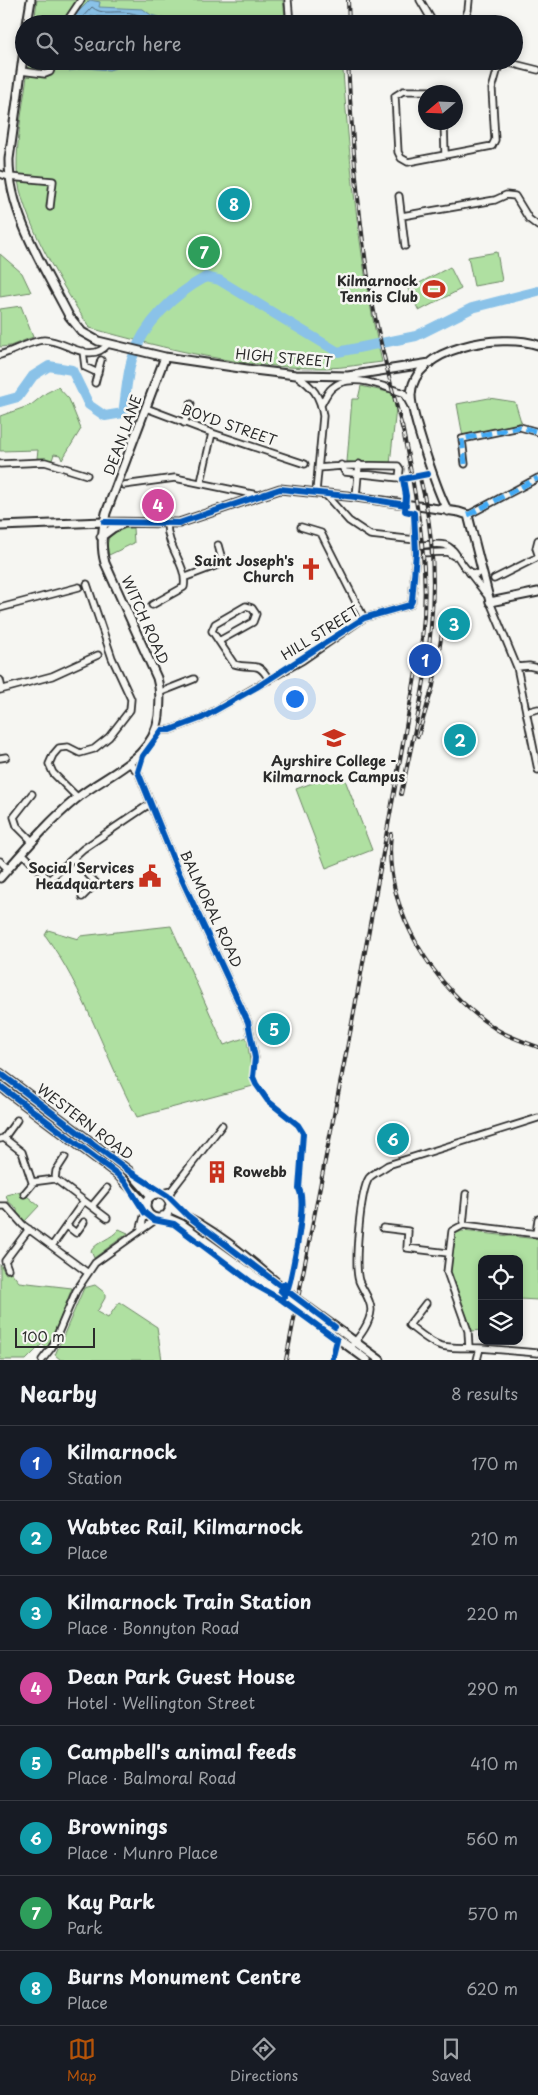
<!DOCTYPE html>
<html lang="en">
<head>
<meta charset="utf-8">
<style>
  :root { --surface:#171b24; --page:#242831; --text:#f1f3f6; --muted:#9ea1a6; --line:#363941; --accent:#b45309 }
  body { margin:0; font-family:"Playpen Sans",sans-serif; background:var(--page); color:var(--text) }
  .controls { position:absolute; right:15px; bottom:15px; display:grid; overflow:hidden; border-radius:10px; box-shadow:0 2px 8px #0003 }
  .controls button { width:45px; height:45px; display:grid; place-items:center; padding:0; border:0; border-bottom:1px solid var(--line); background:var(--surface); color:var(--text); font:25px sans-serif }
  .compass { position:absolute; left:418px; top:85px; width:45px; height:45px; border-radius:50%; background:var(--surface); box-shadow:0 2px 8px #0003; rotate:251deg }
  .scale { position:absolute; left:15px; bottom:12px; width:80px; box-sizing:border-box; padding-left:5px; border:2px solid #2b2b2b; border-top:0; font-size:14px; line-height:18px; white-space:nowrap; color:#2b2b2b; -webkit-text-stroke:4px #f6f6f2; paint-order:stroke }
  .you { position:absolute; left:294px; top:698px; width:18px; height:18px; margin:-12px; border:4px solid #fff; border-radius:50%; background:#1a73e8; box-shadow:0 0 0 8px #1a73e833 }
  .badge { display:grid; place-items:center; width:32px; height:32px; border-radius:50%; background:var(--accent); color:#fff; font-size:16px; font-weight:700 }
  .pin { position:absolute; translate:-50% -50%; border:2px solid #fff; box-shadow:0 1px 5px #0006 }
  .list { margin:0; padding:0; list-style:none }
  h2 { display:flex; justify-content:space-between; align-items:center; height:65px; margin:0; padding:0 20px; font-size:21px }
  h2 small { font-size:16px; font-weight:400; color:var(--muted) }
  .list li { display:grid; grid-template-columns:32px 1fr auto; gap:15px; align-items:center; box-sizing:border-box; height:75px; padding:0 20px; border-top:1px solid var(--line) }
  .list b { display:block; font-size:19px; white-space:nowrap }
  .list p { margin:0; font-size:16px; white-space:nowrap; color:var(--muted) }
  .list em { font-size:16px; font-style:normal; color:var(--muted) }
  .icon { flex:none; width:28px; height:28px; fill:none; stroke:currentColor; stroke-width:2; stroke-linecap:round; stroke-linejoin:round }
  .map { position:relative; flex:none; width:538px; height:1360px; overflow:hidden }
  .search { position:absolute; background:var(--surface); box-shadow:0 2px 8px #0003; left:15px; right:15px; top:15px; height:55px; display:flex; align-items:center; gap:12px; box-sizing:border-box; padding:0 18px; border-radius:28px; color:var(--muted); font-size:19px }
  .sheet { height:665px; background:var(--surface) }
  nav { display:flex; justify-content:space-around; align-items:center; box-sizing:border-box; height:70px; border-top:1px solid var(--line); background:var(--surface); font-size:14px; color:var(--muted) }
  nav a { display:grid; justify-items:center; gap:2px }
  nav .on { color:var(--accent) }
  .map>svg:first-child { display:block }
  .green { fill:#afe0a1; stroke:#6d8666 }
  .water { fill:#8ac2e8; stroke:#64869c }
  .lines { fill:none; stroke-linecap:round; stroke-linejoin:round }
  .shore { stroke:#516777; stroke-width:1 }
  .river { stroke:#8ac2e8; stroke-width:10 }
  .minor-casing { stroke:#2b2b2b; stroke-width:9 }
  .major-casing { stroke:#2b2b2b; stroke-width:11 }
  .minor { stroke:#f6f6f2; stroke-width:5.5 }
  .major { stroke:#f6f6f2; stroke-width:7 }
  .rail-casing { stroke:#2b2b2b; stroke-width:4 }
  .rail { stroke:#f6f6f2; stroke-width:2; stroke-dasharray:5.5; stroke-linecap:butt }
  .major-bridge-casing { stroke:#2b2b2b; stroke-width:11; stroke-linecap:butt }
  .major-bridge { stroke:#f6f6f2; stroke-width:7 }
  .quiet { stroke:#3fa9f5; stroke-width:5; stroke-dasharray:10 5; stroke-linecap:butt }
  .cycleway-casing { stroke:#f6f6f2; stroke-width:9 }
  .cycleway { stroke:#0057b8; stroke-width:6 }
  .labels { text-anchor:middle; stroke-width:5; stroke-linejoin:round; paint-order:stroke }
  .poi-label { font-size:14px; font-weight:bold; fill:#2b2b2b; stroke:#f6f6f2; text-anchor:end }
  .street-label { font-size:14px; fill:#2b2b2b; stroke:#f6f6f2 }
</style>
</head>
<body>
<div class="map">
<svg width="538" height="1360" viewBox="0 0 538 1360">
  <rect width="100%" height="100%" fill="#f6f6f2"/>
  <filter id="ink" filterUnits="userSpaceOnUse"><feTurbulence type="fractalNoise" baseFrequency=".02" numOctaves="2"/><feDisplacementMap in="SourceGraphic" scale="10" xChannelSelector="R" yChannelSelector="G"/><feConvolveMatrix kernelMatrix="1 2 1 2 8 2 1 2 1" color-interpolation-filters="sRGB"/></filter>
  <g filter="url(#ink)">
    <path class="green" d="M37 0H283L286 24H34Z
      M29 61H317L343 71C350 169 360 266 382 362 363 364 344 368 325 368 245 369 167 349 90 328 65 291 19 215 17 171 16 137 25 95 29 61Z
      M497 252 502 281 474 286 468 257Z
      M0 254 22 273 31 292 0 297Z
      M450 267 461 289 419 311 408 289Z
      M21 306 33 337 10 346 0 347V309Z
      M361 386 392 393 396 408 390 464 347 462 352 399H358Z
      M58 387 69 399 81 429 62 460 60 455 54 454 52 460 37 458 38 450 0 451V416L31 405 46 393Z
      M489 398 515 402 522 425 463 437 457 404Z
      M133 528 134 543 109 555 107 545 109 537 119 529Z
      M342 772 372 850 326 868 296 789Z
      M171 926 224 1045 247 1037 253 1086 137 1117C105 1057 85 990 45 935L48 930 78 939 80 936Z
      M21 1191 39 1206 25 1221 17 1214V1209L8 1201 6 1195Z
      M119 1229 128 1233 94 1258 91 1251C97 1241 112 1239 119 1229Z
      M462 1231 538 1239V1300L519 1299V1259H482V1330L472 1331 450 1272 455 1234Z
      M0 1264 6 1274 11 1272 19 1282 72 1288 51 1342 47 1348 42 1344 26 1360H0Z
      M95 1285 105 1293V1298L97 1312 108 1318 119 1302 157 1327 162 1360H61L55 1355 84 1288Z"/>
    <path class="water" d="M90 0 100 2 99 7 143 9 151 15 166 19 167 24H70L72 18Z
      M60 61H179L180 65 152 67 126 65 109 70 86 68 69 71Z"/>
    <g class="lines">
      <path class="shore" d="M76 24 92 7C101 15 112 11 123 12 138 13 148 19 162 24
        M82 24 92 16 138 20 143 24
        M67 61 72 65C89 62 105 66 122 61"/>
      <path class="river" d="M0 402 18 397 33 376 49 366 72 370 89 405 105 416 123 413C126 395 127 375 132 359 144 323 173 295 206 277L219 280 338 352 416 336 472 308 538 291"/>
      <defs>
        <path id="minor" d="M288 0 290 24
          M420 0 434 24
          M65 24 81 0
          M463 24 468 10 469 0
          M324 61 330 64 404 61
          M502 61 538 70
          M21 71 45 74 50 72 54 61
          M441 92 436 91H403L395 96 398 152 401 158 408 162 492 146 495 140 492 89 500 61
          M444 122 445 154
          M0 174 9 177 53 181 50 207
          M399 196 405 246
          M402 216 495 200 506 195 515 196 529 219 538 226
          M83 351 85 367 98 373
          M0 355C11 352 33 340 44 340 66 340 90 366 108 344
          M296 375C313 387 320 395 323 416L316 492
          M95 383 101 360
          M321 405C324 400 327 392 332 388 350 371 384 387 404 393L411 406
          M146 408 212 433 305 464
          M184 423 191 404
          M0 464 45 462 87 475
          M465 464 462 439 520 427 538 432
          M318 468C346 465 370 465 398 466L400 469 399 478 345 472 341 465
          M201 482 212 433
          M124 485 175 478 257 495
          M324 493 349 521 370 535 416 540
          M356 497 359 464
          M468 515 538 478
          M301 527 321 533 364 618
          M538 540 536 548 538 554
          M416 546C424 545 437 543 445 545 459 549 460 572 477 574L481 571
          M416 553 447 552 454 556
          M469 572 486 594
          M186 577 223 563 218 545
          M494 579 538 557
          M490 602 517 667 538 770
          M152 605 184 587C188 566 167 548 167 524
          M0 608 79 587
          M219 641 253 622 256 614 252 608 246 606 215 624 212 631 234 664C252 670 258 659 269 680
          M517 667 529 666 538 668
          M0 680 2 689
          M0 690 52 676 98 655
          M161 692 194 679
          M526 712 538 709
          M157 730H170L202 718 303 660 364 618 410 605 412 601 416 553 414 507
          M0 758 6 757
          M129 763 138 772 178 871 248 1022 255 1058
          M32 794 14 817 17 826 33 842
          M78 798 53 773 49 764 53 755 59 748 68 747 80 753 94 749 109 737 130 710 131 699 112 658 87 584
          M22 853 49 880 83 849 151 803
          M73 858 96 883 82 897
          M0 861 8 869
          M4 1138 17 1120
          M0 1139 4 1138 22 1152 32 1182 55 1179 107 1218
          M55 1179 56 1171 65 1157
          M24 1194 34 1182
          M158 1194 171 1191
          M168 1200 171 1191 222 1125
          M0 1206H6L23 1225 88 1273
          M92 1206 107 1188
          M463 1225 466 1194
          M67 1226 76 1233 84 1222
          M141 1228 146 1209
          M383 1228 408 1231 407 1248 448 1253
          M536 1234 538 1219
          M52 1246 83 1202
          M8 1269 5 1261 29 1229
          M426 1303 409 1325C441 1351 440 1347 480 1348
          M351 1347C359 1337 370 1324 371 1310 371 1299 363 1291 359 1281 354 1265 360 1192 369 1178 373 1173 383 1169 388 1165L538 1118
          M469 1348 468 1331 447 1272 452 1231 463 1225 538 1234
          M42 1360 52 1347 76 1291 95 1263 158 1218
          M477 1360 480 1348 538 1353"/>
        <path id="major" d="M27 24 31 0
          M24 50 9 159C8 213 45 269 69 316L82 332 98 341 165 357 254 370 296 375 348 376 430 363
          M448 511C438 494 411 414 411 395 413 346 502 333 538 345
          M0 526 104 522 179 523 280 489 356 497 459 512 468 515 490 602 538 592
          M101 537 113 528 122 524
          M0 878C24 851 48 822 76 799 107 773 153 761 159 716 160 702 161 692 157 678L105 563C100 546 102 530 106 513L165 357
          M0 1073 129 1171 151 1196
          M0 1086 117 1174 146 1205
          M146 1206a12 12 0 1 1 24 0a12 12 0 1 1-24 0Z
          M169 1208C214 1227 254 1263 291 1295
          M163 1216 182 1224 289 1301
          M335 1327 380 1360
          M329 1332 367 1360"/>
      </defs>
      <use href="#minor" class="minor-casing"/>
      <use href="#major" class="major-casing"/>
      <use href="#minor" class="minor"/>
      <use href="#major" class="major"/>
      <defs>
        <path id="rail" d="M348 0 349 24
          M348 61C352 141 358 222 372 301 380 345 392 388 403 431
          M418 736 433 686 442 633
          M401 794C425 685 449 585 419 474
          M391 834C383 909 434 989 496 1029 509 1037 524 1042 538 1047
          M286 1360 352 1023 422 639C431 563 416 499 402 425"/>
      </defs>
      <use href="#rail" class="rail-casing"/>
      <use href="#rail" class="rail"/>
      <defs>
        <path id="major-bridge" d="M291 1295 335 1327
          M289 1301 329 1332"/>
      </defs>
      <use href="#major-bridge" class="major-bridge-casing"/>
      <use href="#major-bridge" class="major-bridge"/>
      <path class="quiet" d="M341 64 359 63
        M465 464 462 439 520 427 538 432
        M468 515 538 478"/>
      <defs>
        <path id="cycleway" d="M104 522 179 523 280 489 356 497 406 505
          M0 1073 129 1171 168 1196 188 1216 335 1327
          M0 1086 117 1174 126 1183 145 1213 154 1220 174 1224 255 1285 282 1300
          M332 1360 337 1340 282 1300 285 1295 280 1290 284 1284 288 1288 290 1281C294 1262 307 1204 299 1189L303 1133 298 1125 268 1101 256 1084 253 1077 255 1058 248 1022 178 871 138 772 143 756 162 730H170L202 718 257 687 364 618 410 605 412 601 416 553 414 513 405 511 406 496 403 479 428 474"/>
      </defs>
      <use href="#cycleway" class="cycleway-casing"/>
      <use href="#cycleway" class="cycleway"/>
    </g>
  </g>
  <defs>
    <symbol id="stadium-bare" viewBox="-9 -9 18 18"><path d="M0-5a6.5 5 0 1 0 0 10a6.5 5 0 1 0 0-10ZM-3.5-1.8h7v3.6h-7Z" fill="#c8321e" stroke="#f6f6f2" stroke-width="2.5" paint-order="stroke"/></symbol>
    <symbol id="church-bare" viewBox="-9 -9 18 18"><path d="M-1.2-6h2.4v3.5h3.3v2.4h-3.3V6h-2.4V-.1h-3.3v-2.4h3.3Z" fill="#c8321e" stroke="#f6f6f2" stroke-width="2.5" paint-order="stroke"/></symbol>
    <symbol id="university-bare" viewBox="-9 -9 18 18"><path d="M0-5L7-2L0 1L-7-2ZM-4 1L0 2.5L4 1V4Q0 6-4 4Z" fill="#c8321e" stroke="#f6f6f2" stroke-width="2.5" paint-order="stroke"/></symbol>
    <symbol id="civic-bare" viewBox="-9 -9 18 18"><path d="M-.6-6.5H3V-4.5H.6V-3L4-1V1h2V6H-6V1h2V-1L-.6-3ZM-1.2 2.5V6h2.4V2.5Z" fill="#c8321e" stroke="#f6f6f2" stroke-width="2.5" paint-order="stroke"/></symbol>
    <symbol id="building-bare" viewBox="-9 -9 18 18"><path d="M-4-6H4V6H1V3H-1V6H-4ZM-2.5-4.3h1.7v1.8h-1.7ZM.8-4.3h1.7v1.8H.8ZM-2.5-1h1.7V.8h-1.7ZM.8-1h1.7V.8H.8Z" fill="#c8321e" stroke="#f6f6f2" stroke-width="2.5" paint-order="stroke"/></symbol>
  </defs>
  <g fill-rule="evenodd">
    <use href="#stadium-bare" x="418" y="273" width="32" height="32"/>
    <use href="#church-bare" x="295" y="553" width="32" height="32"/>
    <use href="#university-bare" x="318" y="722" width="32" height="32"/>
    <use href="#civic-bare" x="134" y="860" width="32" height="32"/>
    <use href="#building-bare" x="201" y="1156" width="32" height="32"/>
  </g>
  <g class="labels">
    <g class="poi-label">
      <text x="418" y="286">Kilmarnock<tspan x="418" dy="16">Tennis Club</tspan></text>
      <text x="294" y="566">Saint Joseph's<tspan x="294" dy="16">Church</tspan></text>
      <text x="334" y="766" text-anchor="middle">Ayrshire College -<tspan x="334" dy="16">Kilmarnock Campus</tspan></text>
      <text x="134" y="873">Social Services<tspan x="134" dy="16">Headquarters</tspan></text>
      <text x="233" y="1177" text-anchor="start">Rowebb</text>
    </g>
    <g class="street-label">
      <text transform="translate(284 358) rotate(5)" y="5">HIGH STREET</text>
      <text transform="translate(229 425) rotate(19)" y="5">BOYD STREET</text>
      <text transform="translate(123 435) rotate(-70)" y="5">DEAN LANE</text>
      <text transform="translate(145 620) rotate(66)" y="5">WITCH ROAD</text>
      <text transform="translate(320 633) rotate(-32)" y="5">HILL STREET</text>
      <text transform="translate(211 909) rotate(65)" y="5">BALMORAL ROAD</text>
      <text transform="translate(85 1122) rotate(37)" y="5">WESTERN ROAD</text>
    </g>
  </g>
</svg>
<div class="controls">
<button><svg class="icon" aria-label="locate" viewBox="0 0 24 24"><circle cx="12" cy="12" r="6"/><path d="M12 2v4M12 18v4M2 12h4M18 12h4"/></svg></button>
<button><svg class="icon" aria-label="layers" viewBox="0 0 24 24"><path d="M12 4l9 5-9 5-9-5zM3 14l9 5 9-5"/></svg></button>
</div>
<svg class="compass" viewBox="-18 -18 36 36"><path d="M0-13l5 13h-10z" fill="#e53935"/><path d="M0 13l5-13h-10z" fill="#9ea1a6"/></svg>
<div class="scale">100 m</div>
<div class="you"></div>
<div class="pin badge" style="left:425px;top:660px;background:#1a4fb4">1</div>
<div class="pin badge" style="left:460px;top:740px;background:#0f9aa8">2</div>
<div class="pin badge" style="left:454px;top:624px;background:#0f9aa8">3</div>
<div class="pin badge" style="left:158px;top:505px;background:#d1479c">4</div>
<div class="pin badge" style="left:274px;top:1029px;background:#0f9aa8">5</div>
<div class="pin badge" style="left:393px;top:1139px;background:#0f9aa8">6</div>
<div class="pin badge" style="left:204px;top:252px;background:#2e9e5b">7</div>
<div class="pin badge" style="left:234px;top:204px;background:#0f9aa8">8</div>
<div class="search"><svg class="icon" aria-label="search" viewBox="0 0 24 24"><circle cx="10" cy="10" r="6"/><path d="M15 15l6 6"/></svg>Search here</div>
</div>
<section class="sheet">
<h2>Nearby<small>8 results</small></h2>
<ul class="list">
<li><span class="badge" style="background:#1a4fb4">1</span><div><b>Kilmarnock</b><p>Station</p></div><em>170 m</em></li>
<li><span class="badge" style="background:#0f9aa8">2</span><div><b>Wabtec Rail, Kilmarnock</b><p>Place</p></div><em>210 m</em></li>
<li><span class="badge" style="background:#0f9aa8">3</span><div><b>Kilmarnock Train Station</b><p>Place · Bonnyton Road</p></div><em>220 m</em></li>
<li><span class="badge" style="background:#d1479c">4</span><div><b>Dean Park Guest House</b><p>Hotel · Wellington Street</p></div><em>290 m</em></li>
<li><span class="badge" style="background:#0f9aa8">5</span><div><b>Campbell's animal feeds</b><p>Place · Balmoral Road</p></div><em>410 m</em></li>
<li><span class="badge" style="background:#0f9aa8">6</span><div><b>Brownings</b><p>Place · Munro Place</p></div><em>560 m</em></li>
<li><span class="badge" style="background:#2e9e5b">7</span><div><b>Kay Park</b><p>Park</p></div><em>570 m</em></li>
<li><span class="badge" style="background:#0f9aa8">8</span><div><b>Burns Monument Centre</b><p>Place</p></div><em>620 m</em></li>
</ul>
</section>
<nav>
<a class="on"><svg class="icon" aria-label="map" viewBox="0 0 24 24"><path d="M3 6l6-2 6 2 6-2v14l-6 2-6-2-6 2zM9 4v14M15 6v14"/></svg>Map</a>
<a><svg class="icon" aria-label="directions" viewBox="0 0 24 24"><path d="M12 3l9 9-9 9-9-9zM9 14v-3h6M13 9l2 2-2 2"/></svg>Directions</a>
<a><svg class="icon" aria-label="saved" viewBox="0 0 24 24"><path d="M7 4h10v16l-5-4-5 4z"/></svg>Saved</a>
</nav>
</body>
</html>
